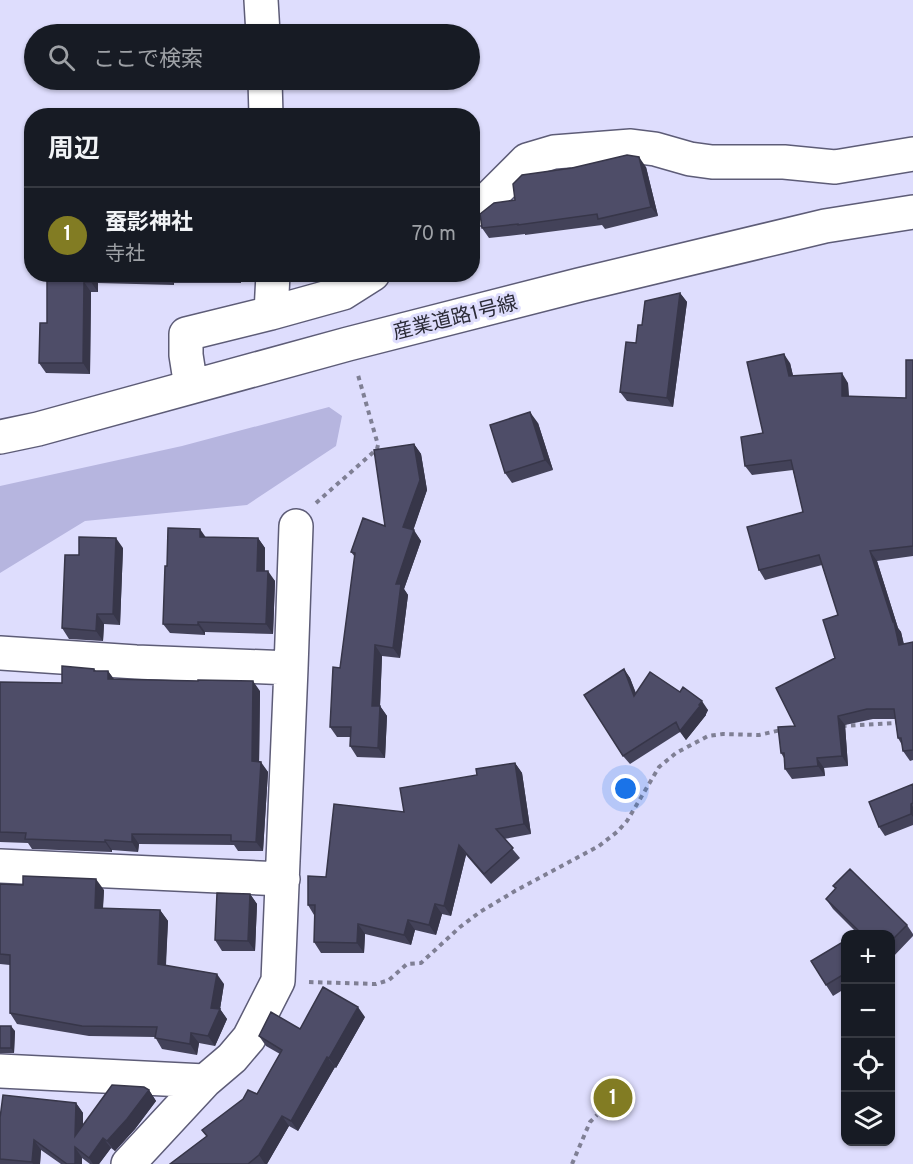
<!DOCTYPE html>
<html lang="ja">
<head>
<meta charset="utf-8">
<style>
  :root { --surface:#171b24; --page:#242831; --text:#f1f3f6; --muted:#9ea1a6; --line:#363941; --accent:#827c23 }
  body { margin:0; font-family:Overpass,"Noto Sans JP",sans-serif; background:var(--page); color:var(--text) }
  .controls { position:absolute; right:18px; bottom:18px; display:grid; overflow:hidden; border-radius:12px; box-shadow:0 2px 4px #0004 }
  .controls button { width:54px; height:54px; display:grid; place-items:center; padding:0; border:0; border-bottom:2px solid var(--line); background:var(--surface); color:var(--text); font:30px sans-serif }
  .you { position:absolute; left:626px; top:789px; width:21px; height:21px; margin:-15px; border:4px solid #fff; border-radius:50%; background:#1a73e8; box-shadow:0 0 0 9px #1a73e833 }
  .badge { display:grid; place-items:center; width:39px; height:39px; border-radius:50%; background:var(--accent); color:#fff; font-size:20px; font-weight:700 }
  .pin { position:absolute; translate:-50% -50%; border:3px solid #fff; box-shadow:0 2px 6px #0006 }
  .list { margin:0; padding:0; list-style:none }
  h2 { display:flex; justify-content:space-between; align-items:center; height:78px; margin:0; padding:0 24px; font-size:26px }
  h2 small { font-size:20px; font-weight:400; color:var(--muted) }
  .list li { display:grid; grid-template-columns:39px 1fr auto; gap:18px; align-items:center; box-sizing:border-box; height:96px; padding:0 24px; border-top:2px solid var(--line) }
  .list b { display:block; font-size:22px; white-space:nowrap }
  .list p { margin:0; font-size:20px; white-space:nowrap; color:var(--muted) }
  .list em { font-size:20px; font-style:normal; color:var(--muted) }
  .icon { flex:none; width:33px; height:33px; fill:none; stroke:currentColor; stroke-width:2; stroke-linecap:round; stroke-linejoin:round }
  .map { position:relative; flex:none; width:913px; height:1164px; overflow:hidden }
  .search { position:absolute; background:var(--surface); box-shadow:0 2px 4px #0004; left:24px; top:24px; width:456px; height:66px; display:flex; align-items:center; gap:15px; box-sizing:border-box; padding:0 21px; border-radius:33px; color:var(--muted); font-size:22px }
  .panel { position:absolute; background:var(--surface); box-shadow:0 2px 4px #0004; left:24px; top:108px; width:456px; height:174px; border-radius:24px }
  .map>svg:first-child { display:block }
  .green { fill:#b6b5df }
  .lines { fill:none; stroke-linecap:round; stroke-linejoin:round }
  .minor-casing { stroke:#5d5c77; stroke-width:36 }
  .path { stroke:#7f7f94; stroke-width:4; stroke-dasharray:4.5 4.5; stroke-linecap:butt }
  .minor { stroke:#fff; stroke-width:33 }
  .wall { fill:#434259 }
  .shaded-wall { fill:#373649 }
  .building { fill:#4e4d68; stroke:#373649; stroke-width:1.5 }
  .labels { text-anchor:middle; stroke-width:6; stroke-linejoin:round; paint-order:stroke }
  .street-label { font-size:20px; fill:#2b2b37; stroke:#deddfd }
</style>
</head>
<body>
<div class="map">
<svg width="913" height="1164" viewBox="0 0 913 1164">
  <rect width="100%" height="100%" fill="#deddfd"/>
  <path class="green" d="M329 407 342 416 336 446 247 505 85 521 0 573V486L182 446Z"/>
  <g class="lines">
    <defs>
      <path id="minor" d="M261 0 263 34
        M265 80 266 116
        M472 211 483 204 527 160 554 152 631 146 655 149 690 159 712 162H784L835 167 913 154
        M271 313 343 293 373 274
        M191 387 186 355V334L271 313 273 274
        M0 437 38 429 348 344 579 285 825 226 913 212
        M0 653 136 662 291 668 278 981 249 1038 232 1058 205 1081 128 1164
        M291 668 296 526
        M0 866 283 879
        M0 1071 205 1081"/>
    </defs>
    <use href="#minor" class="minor-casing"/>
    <path class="path" d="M316 503 377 449 378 445 358 375
      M842 726 898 723
      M309 982 376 984 389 980 407 964 421 963 460 927 480 912 515 891 599 846 617 832 627 821 659 767 676 753 708 736 723 734 759 735 781 730
      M572 1164 590 1122 597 1115"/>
    <use href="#minor" class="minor"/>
  </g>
  <path class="wall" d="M646 167 658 216 605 229 602 225 525 235V234L489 238 482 228 515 200Z
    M47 274H241V283H174V285L98 283V292H91L90 374 46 373 39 363 47 323Z
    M680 293 687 302 673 407 627 401 620 392 642 325Z
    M913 360V556L877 561 898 628 901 632 904 644 913 642V760L910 761 903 751 902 745 898 738 895 719H873L845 725 848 766 824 768 825 776 792 779 785 769 784 758 781 753 795 726 835 658 838 615 822 565 765 580 759 570 803 512 793 470 752 475 745 466 763 433 790 363 793 375 848 383 849 396 906 398Z
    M538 423 553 470 512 483 505 473Z
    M414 444 421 454 427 490 413 530 421 541 404 589 408 595 400 658 382 656 380 706 387 716 385 758 357 757 350 746 351 737H337L330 727 340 668 355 557 351 552 385 526Z
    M206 537 258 538 265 548V571L275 581 273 634 205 632V635L170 633 163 624 167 566Z
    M123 548 120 625 104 624 103 641 69 639 62 628 79 555Z
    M94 669 96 671H108L114 679 260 691 259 761 268 772 263 851H238L234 845 139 844 138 852 112 850V852L32 849 28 843 0 842V682L62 683Z
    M624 669 630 678 636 693 680 692 708 710 706 714V715L686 740 680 732 630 764 623 756Z
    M515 763 522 773 531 834 504 839 520 858 491 884 466 855 451 916 442 914 436 935 415 930 411 945 365 934 364 953H321L314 942V915L308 905 326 877 404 812Z
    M913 784V825L885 836 879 827Z
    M0 884 104 890 103 909 160 910 168 921 166 966 224 984 220 1009 227 1019 215 1046 199 1043 197 1055 162 1049 155 1037 89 1036 17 1024 10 1013V965L0 964Z
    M833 886 907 925 913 934V936L891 959V934L857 933 833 909 826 899 835 889Z
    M250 894 257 904 255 951H222L215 940Z
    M846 940V988L833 996 826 985Z
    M365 1017 336 1068 335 1067 298 1131 289 1126 267 1164H170L207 1136 202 1130 257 1094 280 1054 266 1046 259 1036 300 1029Z
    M0 1026 15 1031 14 1053H0Z
    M149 1090 156 1101 135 1129 115 1151 111 1148 99 1164H90L82 1158V1164H61L41 1150 40 1164H0V1118L76 1103 83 1113V1126Z"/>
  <path class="shaded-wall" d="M639 157 646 167 658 216 651 207Z
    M91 274H92L98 283V292L91 282Z
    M167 274H168L174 283V285Z
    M235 274H241V283Z
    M84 282 91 292 90 374 83 363Z
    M680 293 687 302 673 407 667 398Z
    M784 354 790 363 795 385 789 376Z
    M842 373 848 383 849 406 842 396Z
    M530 412 538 423 553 470 545 460Z
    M414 444 421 454 427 490 411 537 403 527Z
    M200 529 207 539 200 537Z
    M414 530 421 541 404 589 408 595 400 658 393 648 396 584Z
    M116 538 123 548 120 625 113 614Z
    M258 538 265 548 264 581 257 571Z
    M870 551 877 561 898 628 901 632 906 655 899 645Z
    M268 571 275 581 273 634 266 624Z
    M97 614 104 624 103 641 96 631Z
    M198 622 205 632V635L198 625Z
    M375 645 382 656 380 706 387 716 385 758 378 748 372 706Z
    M624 669 630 678 640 705 634 696Z
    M108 671 115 681 108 679Z
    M253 681 260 691 259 771 252 761Z
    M702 701 708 710 706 714V715L686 740 680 731Z
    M838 716 845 725 848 766 842 756Z
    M817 758 824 768 825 776 818 766Z
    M261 762 268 772 263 851 256 842Z
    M515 763 522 773 531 834 524 824Z
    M911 804 913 807V817L911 814Z
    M132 834 139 844 138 852 132 842Z
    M105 840 112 850V852L105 842Z
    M459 845 466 855 451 916 444 906Z
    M96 879 104 890 102 919 95 908Z
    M250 894 257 904 255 951 248 941Z
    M435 904 442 914 436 935 429 925Z
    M160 910 168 921 165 975 158 964Z
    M408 920 415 930 411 945 404 935Z
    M358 924 365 934 364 953 357 943Z
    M217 974 224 984 220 1009 227 1019 215 1046 208 1036 211 1008Z
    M358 1007 365 1017 336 1068 329 1058Z
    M11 1026 15 1031 14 1053 11 1048Z
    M191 1033 199 1043 197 1055 190 1044Z
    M327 1057 335 1067 298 1131 291 1121Z
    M149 1090 156 1101 135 1129 115 1151 107 1141Z
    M76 1103 83 1113V1147L75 1136Z
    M282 1116 289 1126 267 1164H265L259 1155Z
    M103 1138 111 1148 99 1164H93L89 1158Z
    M34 1140 41 1150 40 1164H33L32 1162Z
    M75 1147 82 1158V1164H75Z"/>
  <path class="building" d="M627 155 639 157 651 207 598 219 597 214 518 225V224L482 228 480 214 494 203 515 200 513 184 522 175 572 168Z
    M47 274H91V282H84L83 363H39L40 323H47Z
    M680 293 667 398 620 392 626 342 636 343 638 325H642L645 301Z
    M784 354 789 376 842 373V396L906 398V360H913V546L870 551 893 622H894L899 645 913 642V750L903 751 901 738H898L894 709H867L838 716 842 756 817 758 818 766 785 769 784 753H781L778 727 795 726 776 688 835 658 823 620 838 615 819 555 759 570 747 527 803 512 791 460 745 466 741 437 763 433 747 362Z
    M530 412 545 460 505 473 490 425Z
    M414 444 420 480 403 527 414 530 396 584H401L393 648 375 645 372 706H380L378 748 350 746 351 727H330L333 667 340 668 355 553 351 552 363 518 385 526 374 450Z
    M168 528 200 529V537L258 538 257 571H268L266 624 198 622V625L163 624 165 566H167Z
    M79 537 116 538 113 614H97L96 631 62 628 65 555H79Z
    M62 666 94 669V671H108V679L198 681V680L253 681 252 761 261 762 256 842 231 841V835L132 834V842L105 840V842L25 839 26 833 0 832V682L62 683Z
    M624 669 634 696 650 672 680 692 683 687 702 701 699 705 700 706 680 731 676 722 623 756 584 695Z
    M515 763 524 824 496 829 513 848 484 874 459 845 444 906 435 904 429 925 408 920 404 935 358 924 357 943 314 942 315 905H308V876L326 877 334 804 404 812 400 788 477 775 476 769Z
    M913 784V803L911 804V814L879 827 869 802Z
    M850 869 907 925 891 941V934H854L859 931 826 899 836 888 833 886Z
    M23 876 96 879 95 908 160 910 158 964 217 974 211 1008 220 1009 208 1036 191 1033 190 1044 155 1038 157 1027 82 1026 10 1013V955L0 954V884L23 885Z
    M217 893 250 894 248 941 215 940Z
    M846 940V973L826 985 811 961Z
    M323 987 358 1007 329 1058 327 1057 291 1121 282 1116 259 1155 248 1164H170L207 1136 202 1130 243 1099 248 1090 257 1094 282 1050 259 1036 271 1012 300 1029Z
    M0 1026H11V1048H0Z
    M112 1085 144 1087 149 1090 127 1119 107 1141 103 1138 89 1158 75 1147V1164H67L34 1140 32 1162 0 1159V1118L3 1095 76 1103 75 1136Z"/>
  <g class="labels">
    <g class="street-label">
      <text transform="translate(455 317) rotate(-14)" y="7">産業道路1号線</text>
    </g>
  </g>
</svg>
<div class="controls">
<button>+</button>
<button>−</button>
<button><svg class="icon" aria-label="locate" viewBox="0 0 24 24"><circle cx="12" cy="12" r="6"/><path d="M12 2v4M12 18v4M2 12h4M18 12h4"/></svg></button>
<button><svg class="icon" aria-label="layers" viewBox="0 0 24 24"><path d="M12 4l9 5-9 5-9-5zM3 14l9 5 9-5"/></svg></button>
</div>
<div class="you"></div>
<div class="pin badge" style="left:613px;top:1098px">1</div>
<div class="search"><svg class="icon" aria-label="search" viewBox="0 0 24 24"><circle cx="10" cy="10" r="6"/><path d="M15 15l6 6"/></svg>ここで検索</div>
<section class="panel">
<h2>周辺<small></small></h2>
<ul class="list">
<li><span class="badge">1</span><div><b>蚕影神社</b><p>寺社</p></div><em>70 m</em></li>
</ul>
</section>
</div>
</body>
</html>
